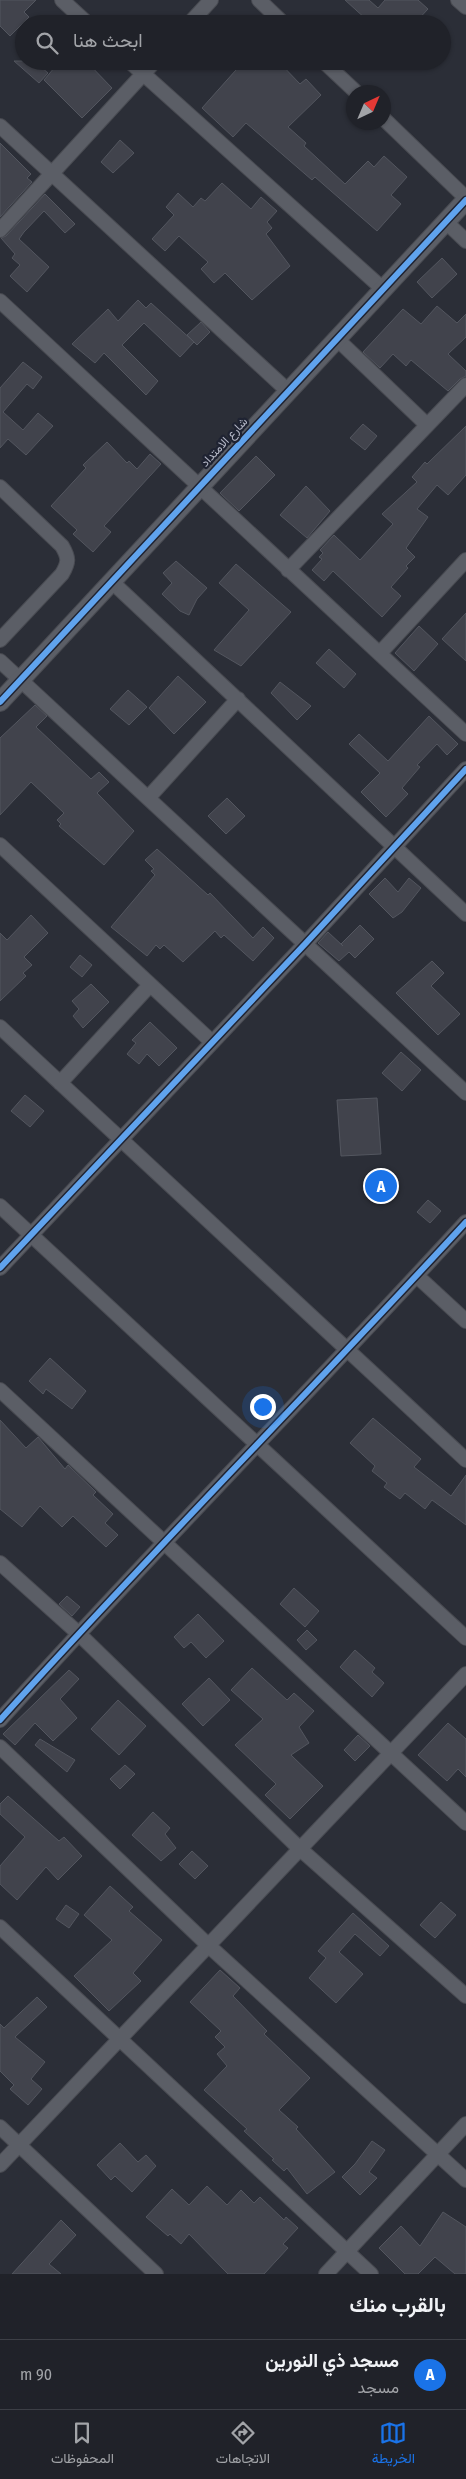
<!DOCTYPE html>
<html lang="ar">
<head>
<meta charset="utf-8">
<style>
  :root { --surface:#202229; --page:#2d2f35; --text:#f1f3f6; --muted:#a2a4a8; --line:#3d3f46; --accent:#1a73e8 }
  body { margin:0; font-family:"Fira Sans Condensed",Vazirmatn,sans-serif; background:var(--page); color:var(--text); direction:rtl }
  .compass { position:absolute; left:346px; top:85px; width:45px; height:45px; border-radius:50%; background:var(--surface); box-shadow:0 1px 4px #0004; rotate:44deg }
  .you { position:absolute; left:262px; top:1406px; width:18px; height:18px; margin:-12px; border:4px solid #fff; border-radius:50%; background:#1a73e8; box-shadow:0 0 0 8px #1a73e833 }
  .badge { display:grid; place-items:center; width:32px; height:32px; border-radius:50%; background:var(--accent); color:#fff; font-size:16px; font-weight:700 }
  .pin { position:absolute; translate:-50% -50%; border:2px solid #fff; box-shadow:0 1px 5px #0006 }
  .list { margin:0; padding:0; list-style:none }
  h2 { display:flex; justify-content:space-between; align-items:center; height:65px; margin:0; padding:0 20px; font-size:21px }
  h2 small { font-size:16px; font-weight:400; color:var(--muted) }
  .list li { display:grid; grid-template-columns:32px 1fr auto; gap:15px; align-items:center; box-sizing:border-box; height:70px; padding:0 20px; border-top:1px solid var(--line) }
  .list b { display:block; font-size:19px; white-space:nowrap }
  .list p { margin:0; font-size:16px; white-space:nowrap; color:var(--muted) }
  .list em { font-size:16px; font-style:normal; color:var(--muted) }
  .icon { flex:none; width:28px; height:28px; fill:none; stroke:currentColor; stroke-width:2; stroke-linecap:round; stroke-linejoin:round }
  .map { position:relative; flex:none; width:466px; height:2274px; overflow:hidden; direction:ltr }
  .search { position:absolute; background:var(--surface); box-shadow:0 1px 4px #0004; left:15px; right:15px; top:15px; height:55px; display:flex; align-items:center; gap:12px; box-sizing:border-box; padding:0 18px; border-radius:28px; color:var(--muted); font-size:19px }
  .sheet { height:135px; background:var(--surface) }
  nav { display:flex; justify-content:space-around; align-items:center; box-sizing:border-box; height:70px; border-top:1px solid var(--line); background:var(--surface); font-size:14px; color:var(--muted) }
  nav a { display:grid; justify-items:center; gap:2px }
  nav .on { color:var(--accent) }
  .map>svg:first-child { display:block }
  .building { fill:#41434c; stroke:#53565f }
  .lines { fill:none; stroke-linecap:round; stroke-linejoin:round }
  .minor-casing { stroke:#494b52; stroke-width:16 }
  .tertiary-casing { stroke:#494b52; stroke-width:20 }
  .minor { stroke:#5b5e66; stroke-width:14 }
  .tertiary { stroke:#5b5e66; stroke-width:18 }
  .cycleway-casing { stroke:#1f2332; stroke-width:9 }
  .cycleway { stroke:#60a3ed; stroke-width:6 }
  .labels { text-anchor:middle; stroke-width:4.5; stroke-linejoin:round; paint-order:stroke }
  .street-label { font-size:12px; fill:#b6b9c8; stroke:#1f2332 }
</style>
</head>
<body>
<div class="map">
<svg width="466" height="2274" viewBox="0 0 466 2274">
  <rect width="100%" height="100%" fill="#2b2e37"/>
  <path class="building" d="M0 0H36L24 12 29 17 10 36 0 26Z
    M345 0H369L378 8 385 0H418L428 9 414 24H364L367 20Z
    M14 61H34L48 73 39 83Z
    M60 61H86L112 88 82 118 44 80Z
    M244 61H278L300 84 306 79 321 95 288 127 306 143 304 146 345 184 368 161 374 167 384 156 407 177 391 195 401 204 377 231 331 191 315 177 312 180 246 123 233 137 202 108Z
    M120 140 134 153 113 173 101 162Z
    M0 143 31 174 27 178 32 182 0 217Z
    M222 183 251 209 261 197 277 211 267 222 272 228 266 234 290 266 252 300 225 273 214 283 201 269 208 262 179 236 165 251 152 239 174 215 166 207 178 193 193 207 201 198 205 201Z
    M45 194 75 224 65 233 44 211 24 232 19 239 49 267 27 292 10 276 20 265 12 258 15 254 1 238 6 236Z
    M442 258 457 274 432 298 417 282Z
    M138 300 146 308 151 303 194 342 180 357 144 323 122 345 158 381 146 395 104 353 95 363 72 344 108 309 118 321Z
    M437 306 457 323 466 314V337L448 354 466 371V376L460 379 448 391 411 360 406 366 393 354 380 368 363 352 403 309 421 324Z
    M201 322 210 332 197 345 187 335Z
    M23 362 42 377 33 389 27 384 3 412 23 430 38 413 53 426 26 455 8 439 0 448V388Z
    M363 424 377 436 365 450 350 438Z
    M466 426V475L448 495 437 485 417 509 428 517 406 548 415 557 406 566 408 568 391 587 401 596 382 617 333 571 324 581 312 570 322 559 319 557 323 553 320 550 334 535 360 560 393 524 382 514 417 482 412 477 425 462 427 464Z
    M107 442 127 463 129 461 137 469 150 454 161 464 104 526 111 532 93 552 73 534 77 530 51 506 86 468 83 465Z
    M256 456 275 475 239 511 220 493Z
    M306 486 330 511 307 538 280 515Z
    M176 561 207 588 197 599 189 615 180 611 162 594 172 583 163 573Z
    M236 564 291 612 241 666 214 650 249 610 219 583Z
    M466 613V661L442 639Z
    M419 626 438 644 414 671 395 653Z
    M329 649 356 674 344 688 316 663Z
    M178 676 206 702 174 734 149 708Z
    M280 682 311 706 297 720 271 693Z
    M128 690 147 707 129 725 110 709Z
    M35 705 47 716 36 727 91 779 99 772 109 782 97 793 134 831 104 865 59 826 61 824 57 820 64 813 31 782 0 815V738Z
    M429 716 458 744 447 755 437 744 417 765 420 767 402 788 408 794 386 817 361 792 380 773 349 744 359 734 388 761Z
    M227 798 245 816 226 834 208 816Z
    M157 849 208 895 210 893 253 938 263 927 274 938 253 961 224 935 221 938 215 931 183 962 164 945 160 949 156 945 147 956 111 927 155 875 151 871 154 869 145 860Z
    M385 878 398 892 409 878 421 888 402 912 393 918 369 894Z
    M31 915 48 933 24 957 32 965 23 973 26 976 0 1001V933L7 940Z
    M360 925 374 939 355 958 349 952 339 961 318 943 328 932 343 946 341 944Z
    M80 955 92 965 82 977 70 967Z
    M432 961 444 973 431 986 460 1014 438 1035 396 993Z
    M91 984 109 1002 83 1028 73 1016 79 1009 72 1001Z
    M150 1022 177 1048 159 1066 147 1054 139 1064 127 1054 136 1043 132 1040Z
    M401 1052 421 1070 402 1091 382 1073Z
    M25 1095 44 1111 30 1127 11 1111Z
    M377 1098 381 1154 341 1156 337 1100Z
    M428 1200 441 1211 430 1223 417 1212Z
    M50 1358 86 1391 72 1409 46 1389 43 1394 29 1381Z
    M373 1418 421 1459 414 1467 451 1496 466 1475V1525L432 1500 425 1509 405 1493 400 1499 384 1487 387 1483 372 1471 375 1466 350 1443Z
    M0 1420 26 1448 38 1437 65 1469 68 1465 96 1492 93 1495 113 1514 105 1523 118 1535 106 1547 73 1516 62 1527 40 1506 22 1527 0 1509Z
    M294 1588 319 1611 305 1627 280 1604Z
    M67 1596 80 1607 72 1616 59 1604Z
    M198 1614 224 1641 206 1658 191 1642 184 1648 174 1637Z
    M307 1630 317 1640 306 1650 297 1640Z
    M355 1650 375 1668 372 1672 384 1683 372 1697 340 1667Z
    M252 1668 287 1700 294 1693 314 1711 299 1727 309 1743 291 1755 323 1786 290 1819 265 1795 276 1784 235 1745 263 1719 231 1690Z
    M69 1670 79 1679 60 1699 77 1718 53 1741 35 1723 15 1745 3 1734Z
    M209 1678 230 1700 203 1726 182 1704Z
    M118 1700 146 1726 119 1755 91 1729Z
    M448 1723 466 1739V1777L458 1769 447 1781 418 1755Z
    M358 1735 370 1746 355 1761 344 1750Z
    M40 1739 75 1760 67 1772 35 1745Z
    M125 1765 135 1774 120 1789 110 1779Z
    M8 1796 59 1841 64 1837 82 1856 58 1880 46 1867 17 1900 0 1884V1866L25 1837 0 1814V1804Z
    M153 1812 170 1828 165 1834 176 1848 161 1861 132 1835Z
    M192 1851 208 1866 195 1879 179 1864Z
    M110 1886 133 1907 129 1911 162 1940 133 1973 141 1981 109 2011 74 1976 112 1940 84 1915Z
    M441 1902 456 1915 435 1938 420 1925Z
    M66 1905 79 1914 69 1928 56 1919Z
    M353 1913 389 1946 380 1956 355 1934 339 1952 363 1974 336 2003 309 1978 326 1958 318 1951Z
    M220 1970 240 1988 233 1996 267 2031 264 2034 310 2078 279 2110 298 2127 296 2129 335 2172 307 2194 287 2168 284 2171 272 2160 274 2159 244 2131 247 2129 204 2090 227 2066 217 2054 225 2047 215 2037 221 2031 190 2002Z
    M37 1997 47 2007 15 2037 45 2062 31 2079 42 2089 28 2105 10 2089 14 2085 0 2071V2024L4 2028Z
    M372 2141 385 2150 369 2172 377 2178 360 2195 342 2177 355 2164Z
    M120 2143 138 2162 146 2155 156 2166 132 2192 115 2176 111 2180 97 2165Z
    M207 2186 227 2205 241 2190 254 2203 260 2197 284 2220 286 2217 298 2228 283 2244 288 2248 264 2274H228L189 2234 181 2244 170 2234 168 2236 146 2217 172 2189 189 2205Z
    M443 2212 466 2227V2274H455L435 2257 418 2274H405L379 2248 401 2226 420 2246Z
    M61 2220 76 2235 49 2264 61 2274H12Z"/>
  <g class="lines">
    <defs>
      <path id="minor" d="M62 0 88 24
        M259 0 284 24
        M458 0 466 7
        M189 24 211 0
        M129 61 383 289
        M323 61 356 92
        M384 119 466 198
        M0 126 288 391
        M446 222 466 241
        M0 230 155 61
        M0 301 466 734
        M337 339 427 425
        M0 487 62 546C69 558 69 562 62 574L0 640
        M288 570 466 385
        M111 581 466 914
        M380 653 466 560
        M0 661 466 1093
        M148 798 238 699
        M0 845 212 1042
        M0 1027 466 1460
        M60 1083 150 985
        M0 1206 466 1638
        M0 1268 305 944 466 769
        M417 1276 466 1321
        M0 1390 466 1823
        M0 1563 78 1633 299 1848 466 1996
        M0 1720C152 1551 312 1390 466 1222
        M0 1747 209 1946 466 2180
        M0 1927 371 2274
        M0 2127 156 2274
        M0 2165 466 1674
        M326 2274 466 2124"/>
      <path id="tertiary" d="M0 702 466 200"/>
    </defs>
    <use href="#minor" class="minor-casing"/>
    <use href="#tertiary" class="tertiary-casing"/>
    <use href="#minor" class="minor"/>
    <use href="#tertiary" class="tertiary"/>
    <defs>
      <path id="cycleway" d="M0 702 466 200
        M0 1268 305 944 466 769
        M0 1720C152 1551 312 1390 466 1222"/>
    </defs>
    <use href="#cycleway" class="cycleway-casing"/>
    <use href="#cycleway" class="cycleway"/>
  </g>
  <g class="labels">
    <g class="street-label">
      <text transform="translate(224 442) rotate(-47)" y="4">شارع الامتداد</text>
    </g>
  </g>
</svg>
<svg class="compass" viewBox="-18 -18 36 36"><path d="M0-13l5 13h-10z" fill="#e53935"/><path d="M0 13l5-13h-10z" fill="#a2a4a8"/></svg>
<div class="you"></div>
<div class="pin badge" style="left:381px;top:1186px">A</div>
<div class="search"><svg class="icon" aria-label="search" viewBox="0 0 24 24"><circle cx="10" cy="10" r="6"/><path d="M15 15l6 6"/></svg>ابحث هنا</div>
</div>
<section class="sheet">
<h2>بالقرب منك<small></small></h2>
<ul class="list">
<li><span class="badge">A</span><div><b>مسجد ذي النورين</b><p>مسجد</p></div><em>90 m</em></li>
</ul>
</section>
<nav>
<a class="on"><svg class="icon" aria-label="map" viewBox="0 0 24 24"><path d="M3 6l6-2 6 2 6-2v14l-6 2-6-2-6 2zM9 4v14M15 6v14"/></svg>الخريطة</a>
<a><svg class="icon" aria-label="directions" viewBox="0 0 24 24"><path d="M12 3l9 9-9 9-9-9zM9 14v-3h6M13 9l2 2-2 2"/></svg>الاتجاهات</a>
<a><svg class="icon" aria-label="saved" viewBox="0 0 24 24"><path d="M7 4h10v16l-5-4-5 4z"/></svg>المحفوظات</a>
</nav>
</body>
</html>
